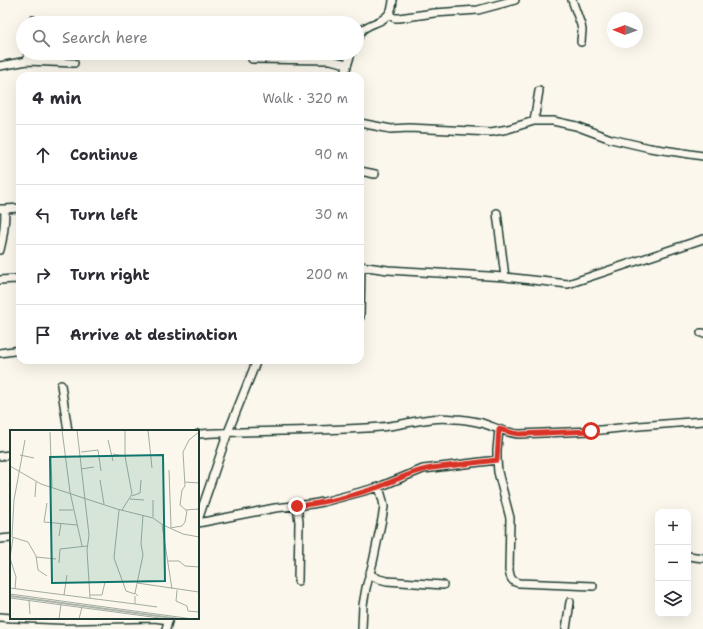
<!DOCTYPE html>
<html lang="en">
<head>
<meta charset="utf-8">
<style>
  :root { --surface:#fff; --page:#f7f7f7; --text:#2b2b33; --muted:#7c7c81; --line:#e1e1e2 }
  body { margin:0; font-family:"Shantell Sans",sans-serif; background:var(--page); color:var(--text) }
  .controls { position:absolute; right:12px; bottom:12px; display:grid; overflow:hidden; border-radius:8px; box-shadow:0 4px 16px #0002 }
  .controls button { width:36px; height:36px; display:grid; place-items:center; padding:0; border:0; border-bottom:1px solid var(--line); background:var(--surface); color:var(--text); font:20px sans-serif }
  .compass { position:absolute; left:607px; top:12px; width:36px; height:36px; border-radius:50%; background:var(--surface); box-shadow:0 4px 16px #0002; rotate:271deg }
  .stop { position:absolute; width:12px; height:12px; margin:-9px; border:3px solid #d93025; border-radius:50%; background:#fff }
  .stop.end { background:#d93025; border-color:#fff; box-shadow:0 1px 4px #0008 }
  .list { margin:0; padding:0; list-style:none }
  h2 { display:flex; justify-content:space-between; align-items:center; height:52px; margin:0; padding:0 16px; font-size:17px }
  h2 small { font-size:13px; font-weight:400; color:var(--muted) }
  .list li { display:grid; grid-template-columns:26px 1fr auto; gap:12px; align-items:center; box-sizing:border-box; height:60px; padding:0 16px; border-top:1px solid var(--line) }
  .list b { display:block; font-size:15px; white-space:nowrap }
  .list em { font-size:13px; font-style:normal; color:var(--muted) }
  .icon { flex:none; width:22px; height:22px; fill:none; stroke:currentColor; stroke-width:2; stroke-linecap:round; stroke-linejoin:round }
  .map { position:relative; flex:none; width:703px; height:629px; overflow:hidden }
  .search { position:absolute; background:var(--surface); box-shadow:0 4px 16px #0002; left:16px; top:16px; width:348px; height:44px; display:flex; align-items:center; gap:10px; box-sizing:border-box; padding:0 14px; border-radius:22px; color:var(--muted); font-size:15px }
  .panel { position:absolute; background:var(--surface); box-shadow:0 4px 16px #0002; left:16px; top:72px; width:348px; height:292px; border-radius:12px }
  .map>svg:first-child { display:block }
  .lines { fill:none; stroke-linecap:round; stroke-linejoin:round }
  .minor-casing { stroke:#1f3d34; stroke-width:10 }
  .minor { stroke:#fbf7ec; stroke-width:7 }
  .route { stroke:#d93025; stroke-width:5 }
  .inset-river { fill:none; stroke:#adb4aa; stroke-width:2 }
  .inset-road { fill:none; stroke:#a3ada2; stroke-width:1 }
  .view { fill:#0f766e; fill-opacity:0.15; stroke:#0f766e; stroke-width:2 }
  .inset-edge { fill:none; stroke:#1f3d34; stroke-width:2 }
</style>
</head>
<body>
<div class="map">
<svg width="703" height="629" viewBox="0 0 703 629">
  <rect width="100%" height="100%" fill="#fbf7ec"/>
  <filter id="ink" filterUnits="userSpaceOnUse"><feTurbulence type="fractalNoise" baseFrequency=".025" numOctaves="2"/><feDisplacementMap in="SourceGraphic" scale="8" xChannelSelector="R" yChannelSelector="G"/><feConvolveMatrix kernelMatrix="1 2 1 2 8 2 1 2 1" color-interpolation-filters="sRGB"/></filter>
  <g filter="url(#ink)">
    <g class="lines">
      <defs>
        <path id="minor" d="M572 0 581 25 582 30 581 42
          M388 15 395 18H399L434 13 478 10 515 0
          M337 22 338 23
          M32 23 33 20
          M357 39C359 36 360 33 362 30 371 22 385 23 391 10 392 7 393 3 393 0
          M252 59 330 60 347 64
          M27 61 28 53
          M0 66 27 61 74 63
          M344 76 351 53
          M534 121 539 91
          M360 123 391 129 409 128 491 132 508 129 534 121H553L576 126 611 139 650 148 703 156
          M360 171 375 174
          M0 209H5L20 208
          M497 213 505 277
          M0 250C4 235 5 225 5 209
          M360 266 388 270 505 277 568 284 703 239
          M0 280 15 279 20 280
          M360 317 361 266
          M701 333H703
          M0 353 20 350
          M61 385 68 431
          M499 429 497 450V460L498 472 510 518 509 570C510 578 512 582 519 583L593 586
          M198 434C258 430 319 432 380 427 395 426 409 422 424 420 434 418 445 418 455 419 463 419 473 421 482 423 494 427 506 433 519 434L591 431 639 426 703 421
          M0 456 11 455
          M297 506 299 522 298 581
          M198 520 228 432 257 360
          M198 523 275 508 312 504 323 502 379 487 423 469 432 468 497 460
          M0 539 11 538
          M688 556 703 558
          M369 574 379 579 387 581 443 585
          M0 617 11 618
          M14 618 62 620 154 618 169 620
          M166 629 169 618
          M362 629 363 605 366 588 373 562 382 519 384 507 383 501 379 487
          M566 629 570 602"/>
      </defs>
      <use href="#minor" class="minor-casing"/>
      <use href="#minor" class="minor"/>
    </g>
  </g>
  <g class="lines" filter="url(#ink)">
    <path class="route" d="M297 506C325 503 352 496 379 487 396 480 413 471 432 468L497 460 499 429 513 433 519 434 591 431"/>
  </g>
  <g transform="translate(10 430)">
    <rect width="189" height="189" fill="#fbf7ec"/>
    <path class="inset-river" d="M0 166 170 189"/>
    <path class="inset-road" d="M52 0 60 62 72 116M67 0 79 105 77 120 80 168M138 0 142 38M40 2 42 57M15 10 4 70 2 107 18 112 26 126 28 140 37 146M98 10 103 31M71 22 88 20 91 41M103 24 115 26M10 25 24 28M0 36 31 54 107 79 143 88 153 95 173 104 189 107M71 39 84 37M159 40 161 97M90 50 94 74M175 52 189 53M122 66 130 63 131 50M25 67 26 52M120 69 134 70M37 73 34 92 67 95M49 80H63M109 80 104 128 116 161 125 164M112 80 122 64 115 26V0M176 80 189 79M143 87V70M152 95 162 159M160 98 172 96 175 92 177 81 170 75 172 60 175 56 173 22 179 10 189 2M49 106 51 93M3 108 0 128 6 147 5 159M26 127 46 129M157 131H169L175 136 189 137M49 133 50 119 77 116M127 153 189 162M0 158 125 174V166M167 160 166 171 177 176 178 181 189 182M0 164 183 189M54 165 57 145M80 165H92L95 152M128 166 125 163 133 125 131 114 133 85M0 168 157 189M19 170 20 184M125 174 147 177M49 189 51 174M69 189 72 177"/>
    <path class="view" d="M153 25 155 151 42 153 40 27Z"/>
    <rect width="189" height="189" class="inset-edge"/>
  </g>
</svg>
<div class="controls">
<button>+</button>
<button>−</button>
<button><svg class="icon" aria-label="layers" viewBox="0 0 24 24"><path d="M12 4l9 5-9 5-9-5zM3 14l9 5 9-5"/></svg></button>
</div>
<svg class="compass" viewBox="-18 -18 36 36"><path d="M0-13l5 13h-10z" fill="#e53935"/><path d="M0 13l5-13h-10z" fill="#7c7c81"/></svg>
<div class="stop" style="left:591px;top:431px"></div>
<div class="stop end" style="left:297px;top:506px"></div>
<div class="search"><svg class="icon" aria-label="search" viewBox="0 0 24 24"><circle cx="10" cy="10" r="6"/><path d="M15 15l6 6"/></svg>Search here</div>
<section class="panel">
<h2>4 min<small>Walk · 320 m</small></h2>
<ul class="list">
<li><svg class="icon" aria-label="ahead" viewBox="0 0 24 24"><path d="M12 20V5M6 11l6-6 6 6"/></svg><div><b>Continue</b></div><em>90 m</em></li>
<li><svg class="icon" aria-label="left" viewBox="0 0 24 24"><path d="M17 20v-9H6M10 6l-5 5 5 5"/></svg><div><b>Turn left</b></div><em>30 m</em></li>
<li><svg class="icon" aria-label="right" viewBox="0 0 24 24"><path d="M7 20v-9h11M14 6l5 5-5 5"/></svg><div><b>Turn right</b></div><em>200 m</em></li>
<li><svg class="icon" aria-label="arrive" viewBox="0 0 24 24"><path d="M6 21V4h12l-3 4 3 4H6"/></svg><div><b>Arrive at destination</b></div></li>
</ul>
</section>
</div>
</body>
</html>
